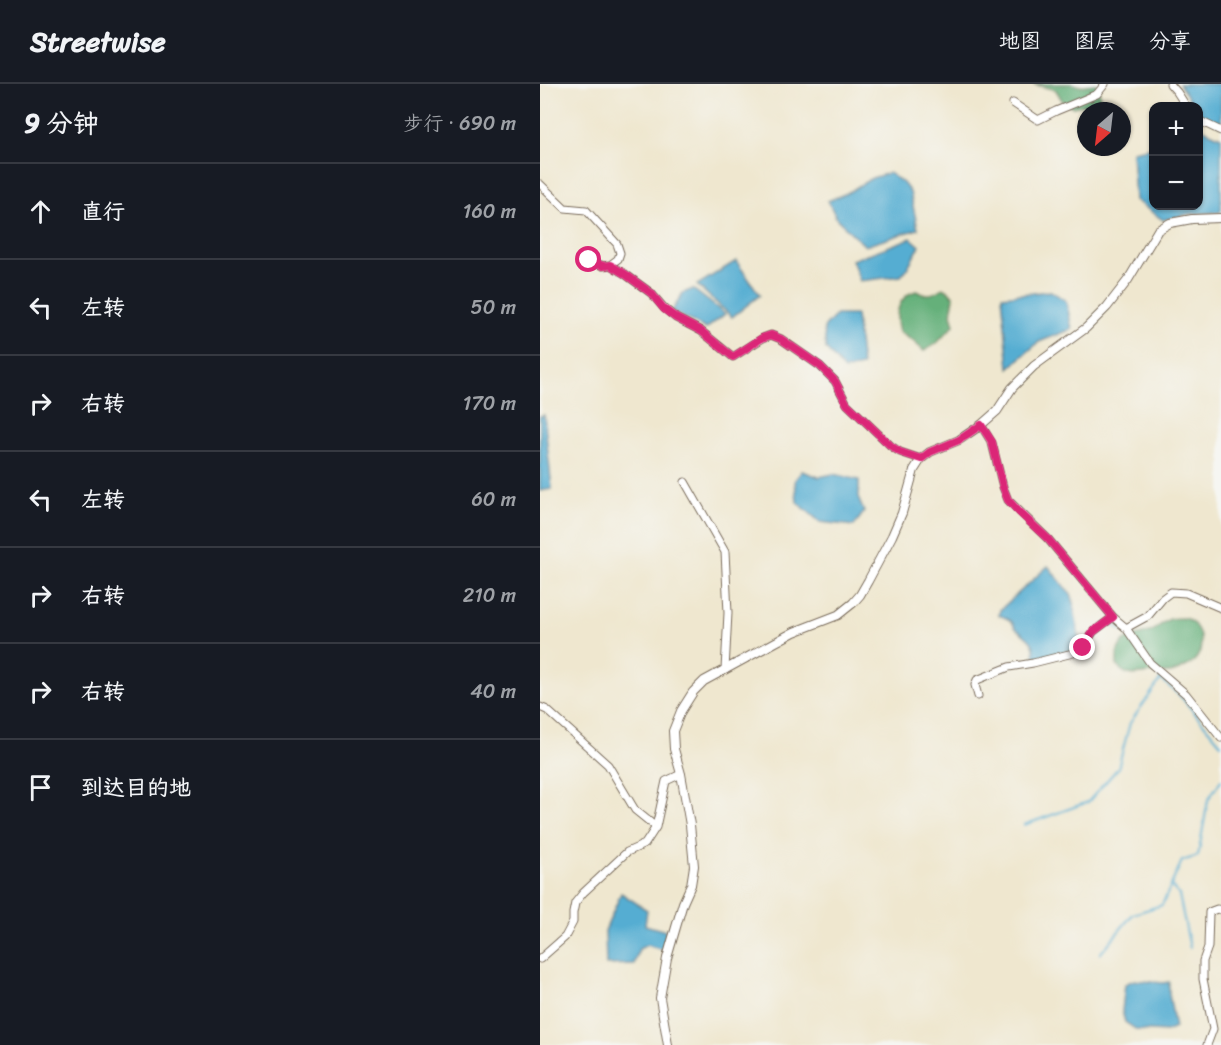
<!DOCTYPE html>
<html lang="zh">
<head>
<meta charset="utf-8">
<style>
  :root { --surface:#171b24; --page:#20242c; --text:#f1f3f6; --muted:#9ea1a6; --line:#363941 }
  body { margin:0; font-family:Sriracha,"LXGW WenKai TC",sans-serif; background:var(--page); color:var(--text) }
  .controls { position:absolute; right:18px; top:18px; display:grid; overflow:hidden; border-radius:12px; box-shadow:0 2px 4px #0004 }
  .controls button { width:54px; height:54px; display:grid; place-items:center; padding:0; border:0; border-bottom:2px solid var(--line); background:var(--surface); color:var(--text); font:30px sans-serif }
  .compass { position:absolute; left:537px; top:18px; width:54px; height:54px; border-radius:50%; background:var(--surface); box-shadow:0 2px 4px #0004; rotate:208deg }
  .stop { position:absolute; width:18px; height:18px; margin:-14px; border:4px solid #db2777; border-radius:50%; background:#fff }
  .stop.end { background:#db2777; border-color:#fff; box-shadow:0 2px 6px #0008 }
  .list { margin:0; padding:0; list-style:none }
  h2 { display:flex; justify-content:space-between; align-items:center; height:78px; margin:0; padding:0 24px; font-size:26px }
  h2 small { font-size:20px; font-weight:400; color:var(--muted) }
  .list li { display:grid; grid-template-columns:39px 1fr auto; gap:18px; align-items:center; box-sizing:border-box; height:96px; padding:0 24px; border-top:2px solid var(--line) }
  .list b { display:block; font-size:22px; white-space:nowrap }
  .list em { font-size:20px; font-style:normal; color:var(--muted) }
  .icon { flex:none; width:33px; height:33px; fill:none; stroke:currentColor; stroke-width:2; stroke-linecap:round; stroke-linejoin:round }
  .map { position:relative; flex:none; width:681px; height:961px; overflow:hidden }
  header { display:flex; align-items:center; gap:36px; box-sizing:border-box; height:84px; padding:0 30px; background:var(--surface); border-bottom:2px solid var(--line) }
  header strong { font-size:28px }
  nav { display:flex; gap:33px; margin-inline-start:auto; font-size:21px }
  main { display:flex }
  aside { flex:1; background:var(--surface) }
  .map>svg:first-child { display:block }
  .forest { fill:#65b07a; stroke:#506d4c; stroke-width:1.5 }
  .water { fill:#55add2; stroke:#486c78; stroke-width:1.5 }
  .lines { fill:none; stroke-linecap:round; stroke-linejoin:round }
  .stream { stroke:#55add2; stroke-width:2 }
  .minor-casing { stroke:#7a6c5c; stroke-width:9 }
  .tertiary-casing { stroke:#7a6c5c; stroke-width:10 }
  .minor { stroke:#fff; stroke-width:7 }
  .tertiary { stroke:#fff; stroke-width:8 }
  .route { stroke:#db2777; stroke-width:8 }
</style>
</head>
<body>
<header>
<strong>Streetwise</strong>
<nav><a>地图</a><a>图层</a><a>分享</a></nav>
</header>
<main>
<aside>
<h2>9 分钟<small>步行 · 690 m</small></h2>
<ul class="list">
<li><svg class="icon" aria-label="ahead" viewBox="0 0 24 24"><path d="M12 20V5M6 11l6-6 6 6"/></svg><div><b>直行</b></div><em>160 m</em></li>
<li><svg class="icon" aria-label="left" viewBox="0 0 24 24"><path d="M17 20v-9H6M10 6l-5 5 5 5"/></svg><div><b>左转</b></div><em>50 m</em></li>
<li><svg class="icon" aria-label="right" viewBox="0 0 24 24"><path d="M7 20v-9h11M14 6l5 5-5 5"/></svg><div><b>右转</b></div><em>170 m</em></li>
<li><svg class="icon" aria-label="left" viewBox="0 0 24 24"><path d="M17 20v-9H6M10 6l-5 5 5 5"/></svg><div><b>左转</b></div><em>60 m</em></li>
<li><svg class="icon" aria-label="right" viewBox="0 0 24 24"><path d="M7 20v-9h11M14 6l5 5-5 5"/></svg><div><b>右转</b></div><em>210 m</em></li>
<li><svg class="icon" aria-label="right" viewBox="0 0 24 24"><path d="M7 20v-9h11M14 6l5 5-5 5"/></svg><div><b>右转</b></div><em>40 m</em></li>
<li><svg class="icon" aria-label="arrive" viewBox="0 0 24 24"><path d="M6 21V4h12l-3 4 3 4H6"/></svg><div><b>到达目的地</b></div></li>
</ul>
</aside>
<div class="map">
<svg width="681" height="961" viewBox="0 0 681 961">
  <rect width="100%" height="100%" fill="#f6f6f2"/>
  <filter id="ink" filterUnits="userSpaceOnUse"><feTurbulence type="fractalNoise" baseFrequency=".0167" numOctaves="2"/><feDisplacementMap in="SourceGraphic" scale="12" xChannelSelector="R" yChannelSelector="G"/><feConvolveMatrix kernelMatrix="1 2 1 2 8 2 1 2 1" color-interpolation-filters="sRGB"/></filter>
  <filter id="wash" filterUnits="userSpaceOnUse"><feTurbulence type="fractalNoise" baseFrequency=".008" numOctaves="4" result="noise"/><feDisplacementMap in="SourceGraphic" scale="24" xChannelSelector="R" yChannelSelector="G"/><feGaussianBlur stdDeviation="1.35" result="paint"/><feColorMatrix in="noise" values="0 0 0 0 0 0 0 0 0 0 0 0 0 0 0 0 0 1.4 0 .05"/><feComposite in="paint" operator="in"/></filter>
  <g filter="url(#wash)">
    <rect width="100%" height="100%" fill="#efe7cf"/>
    <path class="forest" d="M493 0H532L540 2 556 0 560 10V18L533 23 523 18 516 6Z
      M403 204 409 207 414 213 411 230 414 241 396 260 384 267 373 257 359 248C354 231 358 212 376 207 387 212 393 211 403 204Z
      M645 534C660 540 667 563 654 577 650 581 640 586 634 588 627 591 618 588 611 589 595 590 589 595 577 582 577 576 576 568 580 562 587 551 603 552 614 546 620 542 624 537 630 535 635 534 640 534 645 534Z"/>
    <path class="water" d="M639 0H681V42L660 31 659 29 658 22H654Z
      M659 43 681 53V126L680 128 649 130 623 136 595 116 592 67 613 63 614 122H658Z
      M349 89 363 99 370 108 378 145 325 162 297 135 288 117 307 109 332 94Z
      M371 154 380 162 366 186 361 192 320 197 312 176Z
      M196 177 220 211 192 233 157 201Z
      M153 205 185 230 166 245 132 227 143 209Z
      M511 207 526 217 532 245 499 258 469 284 462 212Z
      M296 231H316L322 282 304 286 286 265 284 244Z
      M4 331 12 405 0 407V332Z
      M262 387 279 393 293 390 319 396V416L324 428 314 442 280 438 257 418 255 396Z
      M508 482 532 512 540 558 537 565 498 575 494 573C497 559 487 553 478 546 472 542 476 543 472 538 468 534 463 533 459 531L460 526Z
      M81 809 107 826 105 841 126 847 123 866 107 861 99 865 94 880 66 881 65 847Z
      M594 896 623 899 629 898V910L635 944 626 948 597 946 585 938 582 927 585 900Z"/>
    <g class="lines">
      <path class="stream" d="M571 540 586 548
        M617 588 621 595 642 614 681 660
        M484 741 548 718 578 684 590 639 621 595
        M631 802 639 811 650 864
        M560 870 593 830 622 821 642 777 658 772 668 716 681 696"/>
    </g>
  </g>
  <g filter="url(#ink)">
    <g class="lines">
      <defs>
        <path id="minor" d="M630 0 637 8 646 22
          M473 19 498 36 516 27 557 10 565 0
          M658 36 681 47
          M0 100 25 124 46 126 77 160 80 169 78 175 70 181
          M49 176 63 182 70 181 85 190 111 209 124 224 136 234 161 247 193 273 223 254 231 251 241 255 280 282 295 297 307 320 351 362 360 368 381 375
          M441 341 452 359 463 403 468 416 508 455 573 533 586 544 610 579 646 610 681 654
          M145 398 185 468 188 529 185 586
          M586 544 608 532 623 514 631 508 646 509 681 524
          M438 612 435 601 437 596 469 583 493 579 537 568 543 564 553 548 573 533
          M0 623 7 626 68 681 95 726 116 743
          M0 875 25 853 33 838V829L35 819 43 809 87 768 105 760 116 743 126 697 141 690
          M667 961 673 945 663 895V877L668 863 669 828 677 825 681 826"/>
        <path id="tertiary" d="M128 961 120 914 127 874 143 819 151 801 154 782 150 741 141 690 134 665 133 647 141 627 153 608 164 597 254 548 298 531 313 519 320 511 328 497 352 452 362 429 374 386 381 375 390 368 419 356 441 341 457 327 472 304 494 282 546 244 567 223 588 196 618 146 630 139 652 135 681 134"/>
      </defs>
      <use href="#minor" class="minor-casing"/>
      <use href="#tertiary" class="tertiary-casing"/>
      <use href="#minor" class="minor"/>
      <use href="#tertiary" class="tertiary"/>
    </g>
  </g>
  <g class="lines" filter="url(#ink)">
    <path class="route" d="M49 176 63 182 70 181 85 190 111 209 124 225 136 234 161 247 193 273 222 254 231 251 241 255 280 282 295 297 307 320 351 362 360 368 381 375 390 368 419 356 441 341 452 358 463 403 468 416 479 428 508 455 573 533 553 548 543 564"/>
  </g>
</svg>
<div class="controls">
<button>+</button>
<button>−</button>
</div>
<svg class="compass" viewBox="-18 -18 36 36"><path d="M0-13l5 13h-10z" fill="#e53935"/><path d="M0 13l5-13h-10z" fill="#9ea1a6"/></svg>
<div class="stop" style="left:49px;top:176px"></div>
<div class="stop end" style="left:543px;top:564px"></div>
</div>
</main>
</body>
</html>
